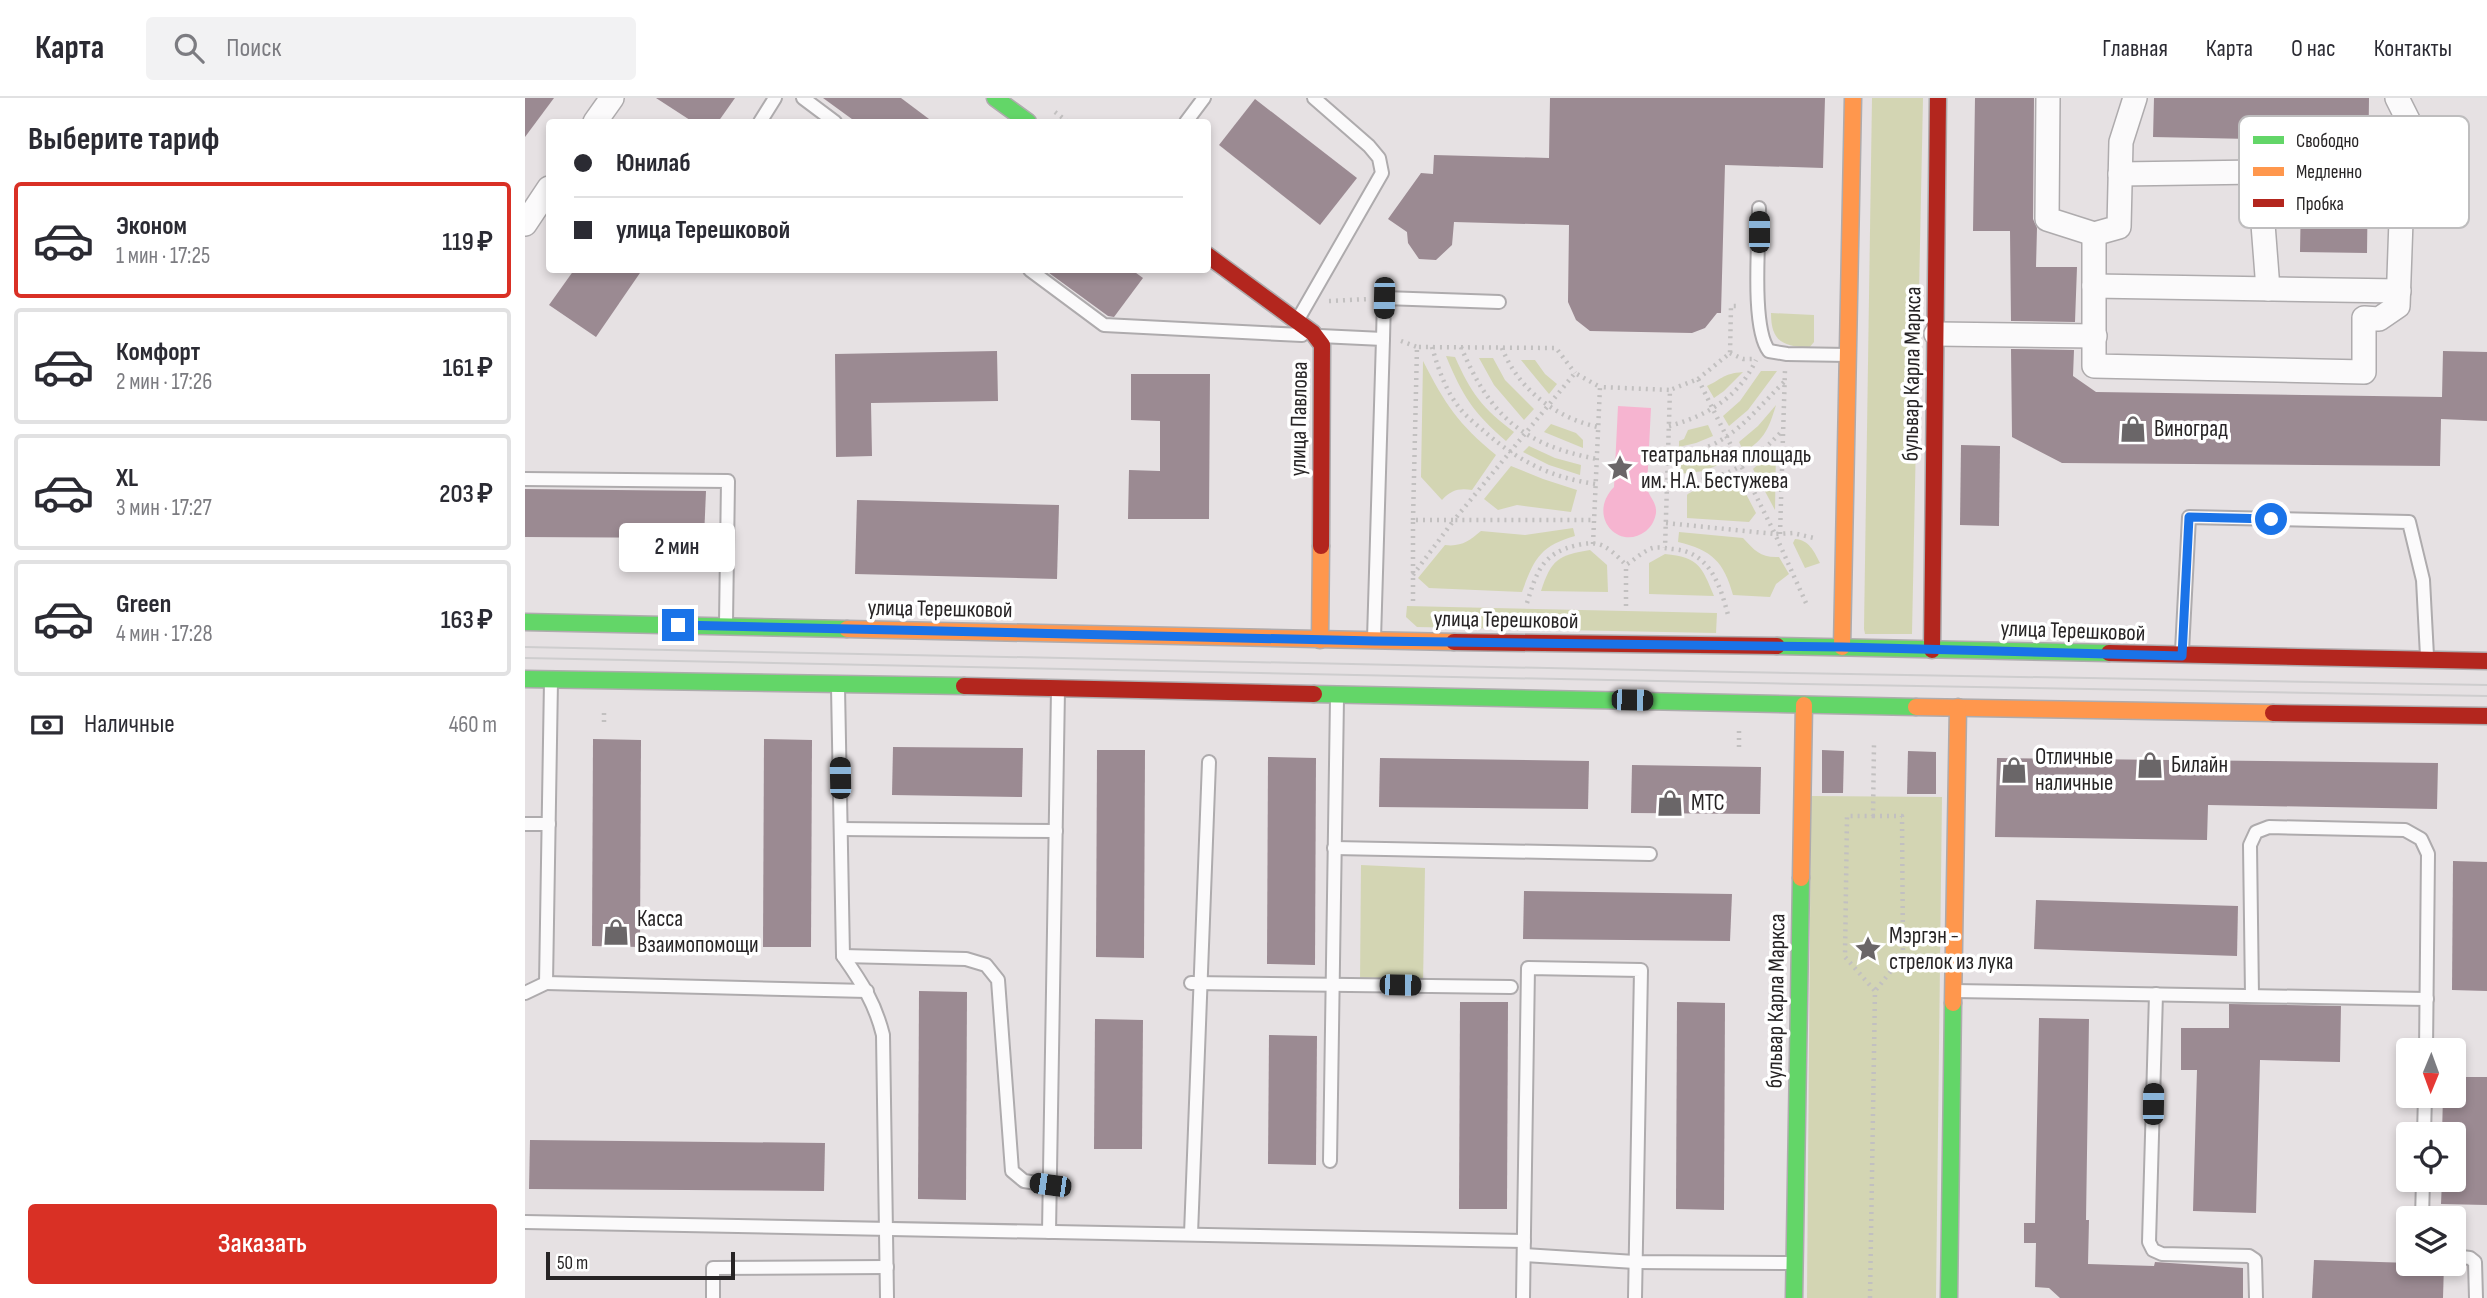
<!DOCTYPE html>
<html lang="ru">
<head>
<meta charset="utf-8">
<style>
  :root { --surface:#fff; --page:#f2f2f3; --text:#2b2b33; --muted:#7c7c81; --line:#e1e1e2; --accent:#d93025 }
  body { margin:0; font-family:"Sofia Sans Condensed",sans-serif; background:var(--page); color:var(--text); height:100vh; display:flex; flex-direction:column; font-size:26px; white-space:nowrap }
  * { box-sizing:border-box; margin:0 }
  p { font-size:23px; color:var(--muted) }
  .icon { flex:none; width:38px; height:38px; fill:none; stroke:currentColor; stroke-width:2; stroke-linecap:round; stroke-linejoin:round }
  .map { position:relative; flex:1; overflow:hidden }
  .details { display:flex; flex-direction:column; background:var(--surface); width:525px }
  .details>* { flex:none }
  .guide { position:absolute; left:21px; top:21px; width:665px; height:154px; border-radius:7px; box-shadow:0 4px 10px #0003; display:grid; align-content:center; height:154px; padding:0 28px; background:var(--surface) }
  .needle { width:46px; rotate:181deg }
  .fabs { position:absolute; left:1871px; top:940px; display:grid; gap:14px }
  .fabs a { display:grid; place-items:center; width:70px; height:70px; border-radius:7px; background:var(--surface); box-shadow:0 4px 10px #0003; font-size:35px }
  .scale { position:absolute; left:21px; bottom:18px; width:189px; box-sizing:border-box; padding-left:7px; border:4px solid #272425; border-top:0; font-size:19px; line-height:24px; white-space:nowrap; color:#272425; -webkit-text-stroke:5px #fff; paint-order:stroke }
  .end { position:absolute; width:32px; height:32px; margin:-16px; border:9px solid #1a73e8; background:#fff; box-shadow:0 0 0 4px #fff }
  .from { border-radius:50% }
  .bubble { position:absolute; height:49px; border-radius:7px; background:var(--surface); box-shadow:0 4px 10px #0003; font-size:23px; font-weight:600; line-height:49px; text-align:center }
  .car { position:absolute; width:21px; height:42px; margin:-21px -10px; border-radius:9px; box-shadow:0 0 5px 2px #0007; background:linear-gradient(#222 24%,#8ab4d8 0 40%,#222 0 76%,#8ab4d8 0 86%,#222 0) }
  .guide b { display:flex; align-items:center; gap:24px; height:66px; font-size:26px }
  .guide b+b { border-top:2px solid var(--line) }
  .guide i { width:18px; height:18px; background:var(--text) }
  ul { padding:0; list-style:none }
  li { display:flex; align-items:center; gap:21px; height:116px; margin:0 14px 10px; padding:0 14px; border:4px solid var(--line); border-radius:7px }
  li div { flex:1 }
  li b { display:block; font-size:26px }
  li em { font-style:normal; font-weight:600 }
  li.selected { border-color:var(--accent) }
  li>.icon { width:63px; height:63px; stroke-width:1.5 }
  h2 { padding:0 28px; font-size:32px; line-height:84px }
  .pay { display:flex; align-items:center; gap:18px; height:77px; padding:0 28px; font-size:26px }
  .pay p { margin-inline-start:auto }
  .cta { display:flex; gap:14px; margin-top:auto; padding:14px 28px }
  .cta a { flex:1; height:80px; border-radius:7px; background:var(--accent); color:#fff; font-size:28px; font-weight:600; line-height:80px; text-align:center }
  header { display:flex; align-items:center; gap:42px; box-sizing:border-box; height:98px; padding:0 35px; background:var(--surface); border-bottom:2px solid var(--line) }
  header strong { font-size:33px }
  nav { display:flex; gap:38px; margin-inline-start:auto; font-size:24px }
  .search { width:490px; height:63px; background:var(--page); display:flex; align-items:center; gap:18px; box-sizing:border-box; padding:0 24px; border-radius:7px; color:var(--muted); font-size:26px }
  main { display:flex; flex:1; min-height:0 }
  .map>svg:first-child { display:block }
</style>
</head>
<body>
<header>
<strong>Карта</strong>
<div class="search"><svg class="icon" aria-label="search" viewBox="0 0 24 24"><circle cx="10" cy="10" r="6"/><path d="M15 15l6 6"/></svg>Поиск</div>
<nav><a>Главная</a><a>Карта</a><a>О нас</a><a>Контакты</a></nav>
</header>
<main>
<section class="details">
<h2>Выберите тариф</h2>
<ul>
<li class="selected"><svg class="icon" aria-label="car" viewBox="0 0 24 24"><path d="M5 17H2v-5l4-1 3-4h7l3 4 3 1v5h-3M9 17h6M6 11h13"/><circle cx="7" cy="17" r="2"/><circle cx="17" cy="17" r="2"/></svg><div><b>Эконом</b><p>1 мин · 17:25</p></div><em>119 ₽</em></li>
<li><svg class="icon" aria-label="car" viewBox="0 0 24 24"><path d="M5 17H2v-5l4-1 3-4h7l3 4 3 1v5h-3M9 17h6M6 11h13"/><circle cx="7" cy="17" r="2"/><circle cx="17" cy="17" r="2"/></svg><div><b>Комфорт</b><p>2 мин · 17:26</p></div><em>161 ₽</em></li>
<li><svg class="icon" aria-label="car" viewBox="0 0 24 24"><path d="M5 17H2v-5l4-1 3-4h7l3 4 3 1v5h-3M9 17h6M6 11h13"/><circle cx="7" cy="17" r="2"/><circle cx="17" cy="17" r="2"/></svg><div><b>XL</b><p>3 мин · 17:27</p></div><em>203 ₽</em></li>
<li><svg class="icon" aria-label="car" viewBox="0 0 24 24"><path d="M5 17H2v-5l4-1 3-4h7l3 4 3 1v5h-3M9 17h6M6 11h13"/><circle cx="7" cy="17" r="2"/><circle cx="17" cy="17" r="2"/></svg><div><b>Green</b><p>4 мин · 17:28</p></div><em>163 ₽</em></li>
</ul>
<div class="pay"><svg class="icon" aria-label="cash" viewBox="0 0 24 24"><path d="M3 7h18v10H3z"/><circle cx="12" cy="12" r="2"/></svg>Наличные<p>460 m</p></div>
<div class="cta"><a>Заказать</a></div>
</section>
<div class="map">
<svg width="1962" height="1200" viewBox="0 0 1962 1200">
  <rect width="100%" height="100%" fill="#e6e1e3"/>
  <g fill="#d3d5b3">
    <path d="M1347,0H1398L1387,536H1340L1339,531Z"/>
    <path d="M1246,215L1289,217V244L1284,250C1258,248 1246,244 1246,215Z"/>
    <path d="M921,258L930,259C946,295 957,310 989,334L981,343C948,314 938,299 921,258Z"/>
    <path d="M954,260H968L980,282L1009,311L999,322L969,287Z"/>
    <path d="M996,262H1010L1020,276L1032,286L1024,296Z"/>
    <path d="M898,263C920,306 933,326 971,357L947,392C934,390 926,392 917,402L896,379Z"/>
    <path d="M1236,273H1252L1223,312L1204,328L1198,318L1215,303Z"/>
    <path d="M1218,274L1199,293L1189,300L1182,288C1199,280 1197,276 1218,274Z"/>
    <path d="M1251,307C1244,330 1240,341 1219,354L1214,344L1233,328Z"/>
    <path d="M1026,326L1051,335L1058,342V350L1019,334Z"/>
    <path d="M1183,327L1188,338L1171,345L1154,349V343L1159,341L1163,332Z"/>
    <path d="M1004,348L1030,360L1056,367L1055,377L1024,367L998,354Z"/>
    <path d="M1251,350L1250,412L1228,371Z"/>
    <path d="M1197,355L1202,363L1179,373L1155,376L1154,367Z"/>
    <path d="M986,368L1018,381L1052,392L1046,414L992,407L973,412L959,401Z"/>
    <path d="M1212,379L1231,415L1224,424L1162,420V397C1167,391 1201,383 1212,379Z"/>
    <path d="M1048,430L1050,438C1015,448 1009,461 997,494L904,490L893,480L920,447C936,449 944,443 956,433L1000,437Z"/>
    <path d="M1154,434L1218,440C1230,453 1236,460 1254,459L1264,476L1251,486L1245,499L1208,497C1199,464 1187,452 1153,444Z"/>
    <path d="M1270,441C1284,442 1289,453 1295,465L1280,470L1268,445Z"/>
    <path d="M1065,452L1082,467L1083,494L1016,493C1026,462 1033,457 1065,452Z"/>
    <path d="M1140,456C1174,459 1177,469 1189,498L1124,496V465Z"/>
    <path d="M882,508L1192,515L1191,535L892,529L881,519Z"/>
    <path d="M1286,698L1417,699L1411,1200H1282Z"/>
    <path d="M836,767L900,770L898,887L835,886Z"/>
  </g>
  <path fill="#f6b4d0" d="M1093,308L1126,310C1125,329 1124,349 1123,369C1123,375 1121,384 1122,390C1124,399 1132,404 1131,415C1130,422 1126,429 1121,433C1094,454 1061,418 1089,389Z"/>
  <g fill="#9b8a92">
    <path d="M0,0H29L0,39Z"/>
    <path d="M131,0H210L193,24H168Z"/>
    <path d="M298,0H376L408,24H331Z"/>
    <path d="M1025,0H1300L1298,70L1200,67L1196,215H1192L1180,230L1167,235L1065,233L1051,222L1043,204L1044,127L929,124L927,147L911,162L894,161L883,145L882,134L863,121L896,75L908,76L909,57L1024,60Z"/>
    <path d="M1450,0H1509L1508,121L1512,130L1511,169H1552L1550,224L1486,223L1485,133H1448Z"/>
    <path d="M1629,0H1844L1842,155L1775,154L1777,42L1628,39Z"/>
    <path d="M730,1L832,80L795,127L694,47Z"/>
    <path d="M49,172H117L71,239L24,207Z"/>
    <path d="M520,172H607L618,180L589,219L583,218Z"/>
    <path d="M1486,251L1549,252L1548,278L1571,294L1917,299L1918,253L1962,254V323L1916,321L1915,368L1537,365L1487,339Z"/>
    <path d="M472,253L473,303L346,305L347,358L311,359L310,256Z"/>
    <path d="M606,276H685L684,421H603L604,372L635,373V323L606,322Z"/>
    <path d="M1436,347L1475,348L1474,428L1435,427Z"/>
    <path d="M0,391L181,393L179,440L0,439Z"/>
    <path d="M332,402L534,407L532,481L330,476Z"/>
    <path d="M68,641L116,642L115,849L67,848Z"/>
    <path d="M239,641L287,642L286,849H238Z"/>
    <path d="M368,649L498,650L497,699L367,697Z"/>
    <path d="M572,652H620L619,860L571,859Z"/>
    <path d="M1297,652L1319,653L1318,695H1297Z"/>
    <path d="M1383,653L1411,654V696H1382Z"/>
    <path d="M743,659L791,660L790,867L742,866Z"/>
    <path d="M855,660L1064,663L1063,711L854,709Z"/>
    <path d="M1472,660L1913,665L1912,711L1683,707L1682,742L1470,739Z"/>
    <path d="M1107,667L1236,669L1235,716L1106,715Z"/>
    <path d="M1928,763L1962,764V893L1927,892Z"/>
    <path d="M999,793L1207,796L1205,843L998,841Z"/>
    <path d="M1511,802L1713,808L1712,858L1509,851Z"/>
    <path d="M394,893L442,894L441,1102L393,1101Z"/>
    <path d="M935,904H983L982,1111H934Z"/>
    <path d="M1152,904L1200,905L1199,1112L1151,1111Z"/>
    <path d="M1704,906L1816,908L1815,964L1735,962L1731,1115L1668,1113L1672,972H1656V930H1704Z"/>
    <path d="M1514,920L1564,921L1561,1122H1564L1563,1166L1629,1168L1630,1164L1718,1170V1200H1535L1524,1190L1510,1189L1511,1145H1499V1125H1510Z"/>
    <path d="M570,921L618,922L617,1051H569Z"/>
    <path d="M744,937L792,938L791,1067L743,1066Z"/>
    <path d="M1928,979H1962V1107L1916,1106L1917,1082H1928V1036H1917L1918,998H1928Z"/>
    <path d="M5,1042L300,1045L299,1093L4,1091Z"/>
    <path d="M1789,1162L1919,1166L1918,1200H1787Z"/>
  </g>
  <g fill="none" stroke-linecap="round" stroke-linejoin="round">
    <defs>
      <g id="lane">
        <path d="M278,0L310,24"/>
        <path d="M235,24L250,0"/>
        <path d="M661,24L679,0"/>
        <path d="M1234,110C1234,142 1226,230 1244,253L1262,256L1323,257"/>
        <path d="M505,172L579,227L777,237"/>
        <path d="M772,223L857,75L854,60L844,48L789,0"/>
        <path d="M795,238L858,241L849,541"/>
        <path d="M858,241L859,200L974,204"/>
        <path d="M0,381L203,383L201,525"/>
        <path d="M1657,553L1664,419L1884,424L1898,482L1902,558"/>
        <path d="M313,589L318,858C337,885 350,905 358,937L362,1200"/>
        <path d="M0,726H24"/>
        <path d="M316,731L531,733"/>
        <path d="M809,750L1125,756"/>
        <path d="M318,858L441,861L461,867L473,882L487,1073L499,1083L525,1087"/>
        <path d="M21,885L342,893"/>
        <path d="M666,885L986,889"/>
        <path d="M1429,893L1902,901"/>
        <path d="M0,895L21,885L26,583"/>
        <path d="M1631,896L1624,1144L1628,1152L1637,1156L1724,1158L1730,1162L1731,1200"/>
        <path d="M1727,898L1725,747L1731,734L1744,729L1880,732L1896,741L1903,756L1901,952"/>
        <path d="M1899,1036L1900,998"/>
        <path d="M805,1063L812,600"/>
        <path d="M1897,1120L1898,1082"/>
        <path d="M0,1124L999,1143"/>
        <path d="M524,1134L533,592"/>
        <path d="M666,1136L684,664"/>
        <path d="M999,1157L1110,1164L1269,1165"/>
        <path d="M1928,1158L1945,1160L1950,1164L1951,1200"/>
        <path d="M188,1200V1170L362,1169"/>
        <path d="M998,1200L1003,870L1116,872L1110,1200"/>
      </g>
      <g id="street">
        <path d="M1523,0L1522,121L1569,136L1594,129L1596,44L1610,0"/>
        <path d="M70,24L87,0"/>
        <path d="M1595,76L1734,74L1743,191"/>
        <path d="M0,126L24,90"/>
        <path d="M1569,136V268L1839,274V220L1854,221L1873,208L1877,94L1892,40L1872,0"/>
        <path d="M1569,188L1874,193"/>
        <path d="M1411,236L1570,238"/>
      </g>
      <g id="fast">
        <path d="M470,0L503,24"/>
        <path d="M0,524L322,531"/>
        <path d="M1252,548L1584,555"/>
        <path d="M0,581L439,588"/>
        <path d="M789,596L1391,609"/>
        <path d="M1269,1200L1276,780"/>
        <path d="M1424,1200L1428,905"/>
      </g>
      <g id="slow">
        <path d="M322,531L929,544"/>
        <path d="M795,542L796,448"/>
        <path d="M1317,549L1328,0"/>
        <path d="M1391,609L1748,615"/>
        <path d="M1276,780L1279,607"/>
        <path d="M1428,905L1433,609"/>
      </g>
      <g id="jam">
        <path d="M682,157L788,235L797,247L796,448"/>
        <path d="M929,544L1252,548"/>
        <path d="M1407,552L1413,0"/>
        <path d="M1584,555L1962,563"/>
        <path d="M439,588L789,596"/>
        <path d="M1748,615L1962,618"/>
      </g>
    </defs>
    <use href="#lane" stroke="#aeabad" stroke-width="16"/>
    <use href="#street" stroke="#aeabad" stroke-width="26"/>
    <use href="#fast" stroke="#aeabad" stroke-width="19"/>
    <use href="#slow" stroke="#aeabad" stroke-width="19"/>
    <use href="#jam" stroke="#aeabad" stroke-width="19"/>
    <g stroke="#c2c0c0" stroke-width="4.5" stroke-dasharray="2 5" stroke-linecap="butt">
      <path d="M530,14L543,24"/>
      <path d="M804,203L844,201"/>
      <path d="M876,243L892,249"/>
      <path d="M907,249C913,270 920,291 933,308C940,318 951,326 960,334C993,363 1027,380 1071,386"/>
      <path d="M936,249C965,318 998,347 1072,361"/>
      <path d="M977,250C993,291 1031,320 1073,329"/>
      <path d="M1205,255L1218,261H1230"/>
      <path d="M1173,281L1205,255L1206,208H1215"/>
      <path d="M1144,328C1182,318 1214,299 1231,262"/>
      <path d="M1143,360C1204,350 1219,324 1259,284"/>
      <path d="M1142,386C1196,382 1220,373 1257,333"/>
      <path d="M888,422L892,249L1031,250L1050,275"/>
      <path d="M1141,425L1250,436L1173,281L1145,292"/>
      <path d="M1255,436L1260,272"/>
      <path d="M1068,446L1075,289L1145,292L1140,450"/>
      <path d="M888,477L929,422H1069"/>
      <path d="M888,503V422H929L1050,275L1075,289"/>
      <path d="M1002,505C1012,473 1017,455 1053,447C1061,445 1073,444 1080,449C1088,453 1095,461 1101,467C1109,462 1116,455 1125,451C1131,448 1140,450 1147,451C1184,453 1195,486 1203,517"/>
      <path d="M1281,505L1250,436L1268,435L1289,440L1291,442"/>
      <path d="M1101,508V467"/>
      <path d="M79,624V612"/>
      <path d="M1214,649V633"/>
      <path d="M1348,718H1377L1378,858L1350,893"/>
      <path d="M1345,1200L1350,893L1320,859L1322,718H1348L1349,646"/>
    </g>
    <use href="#lane" stroke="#fbfafb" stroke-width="12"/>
    <use href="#street" stroke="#fbfafb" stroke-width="23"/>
    <use href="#fast" stroke="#63d668" stroke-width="16"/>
    <use href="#slow" stroke="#ff974d" stroke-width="16"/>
    <use href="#jam" stroke="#b3261e" stroke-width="16"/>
    <g stroke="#cecdce" stroke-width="2">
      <path d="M0,549L1213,574L1962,587"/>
      <path d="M0,560L1277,586L1962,598"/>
    </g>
  </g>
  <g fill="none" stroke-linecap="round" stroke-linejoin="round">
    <path stroke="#1a73e8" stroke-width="9" d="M153,527L849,543L1317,549L1657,558L1664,419L1746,421"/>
  </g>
  <defs>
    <symbol id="shop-bare" viewBox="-9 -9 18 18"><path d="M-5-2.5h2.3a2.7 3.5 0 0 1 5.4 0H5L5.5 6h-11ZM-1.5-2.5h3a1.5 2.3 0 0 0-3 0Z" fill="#6a6668" stroke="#fff" stroke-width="2.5" paint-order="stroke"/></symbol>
    <symbol id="sight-bare" viewBox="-9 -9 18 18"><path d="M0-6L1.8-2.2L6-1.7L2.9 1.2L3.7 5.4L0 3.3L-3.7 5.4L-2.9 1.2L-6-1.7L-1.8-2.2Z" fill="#6a6668" stroke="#fff" stroke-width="2.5" paint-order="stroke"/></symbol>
  </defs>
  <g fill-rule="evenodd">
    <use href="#shop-bare" x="1589" y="312" width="38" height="38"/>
    <use href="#sight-bare" x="1076" y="351" width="38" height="38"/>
    <use href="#shop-bare" x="1606" y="648" width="38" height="38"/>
    <use href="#shop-bare" x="1470" y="653" width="38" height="38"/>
    <use href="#shop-bare" x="1126" y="686" width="38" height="38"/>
    <use href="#shop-bare" x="72" y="815" width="38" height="38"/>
    <use href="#sight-bare" x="1324" y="832" width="38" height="38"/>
  </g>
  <g text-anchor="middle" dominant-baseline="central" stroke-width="7" stroke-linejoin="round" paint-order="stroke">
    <g font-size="23" fill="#272425" stroke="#fff">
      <text transform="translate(1387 276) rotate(-89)">бульвар Карла Маркса</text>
      <text transform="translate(774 321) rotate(-89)">улица Павлова</text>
      <text transform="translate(415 511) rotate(1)">улица Терешковой</text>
      <text transform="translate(981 522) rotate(1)">улица Терешковой</text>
      <text transform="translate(1548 533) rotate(2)">улица Терешковой</text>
      <text transform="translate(1251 903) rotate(-89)">бульвар Карла Маркса</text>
    </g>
    <g font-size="23" fill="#272425" stroke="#fff" text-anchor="start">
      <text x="1629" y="331">Виноград</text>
      <text x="1116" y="357">театральная площадь<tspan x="1116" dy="26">им. Н.А. Бестужева</tspan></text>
      <text x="1510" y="659">Отличные<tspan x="1510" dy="26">наличные</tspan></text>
      <text x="1646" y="667">Билайн</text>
      <text x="1166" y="705">МТС</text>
      <text x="112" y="821">Касса<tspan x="112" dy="26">Взаимопомощи</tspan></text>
      <text x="1364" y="838">Мэргэн -<tspan x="1364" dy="26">стрелок из лука</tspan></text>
    </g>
  </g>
  <rect x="1714" y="18" width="230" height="112" rx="10" fill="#fff" stroke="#bebdbe" stroke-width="2"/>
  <rect x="1728" y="38" width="31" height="8" fill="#63d668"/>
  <rect x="1728" y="69" width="31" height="9" fill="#ff974d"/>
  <rect x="1728" y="101" width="31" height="8" fill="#b3261e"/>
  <g font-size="19" fill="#272425">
    <text x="1771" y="49">Свободно</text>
    <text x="1771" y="80">Медленно</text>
    <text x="1771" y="112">Пробка</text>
  </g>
</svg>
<div class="fabs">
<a><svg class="needle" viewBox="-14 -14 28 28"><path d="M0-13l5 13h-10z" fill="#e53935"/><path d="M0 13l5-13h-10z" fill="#7c7c81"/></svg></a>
<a><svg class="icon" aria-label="locate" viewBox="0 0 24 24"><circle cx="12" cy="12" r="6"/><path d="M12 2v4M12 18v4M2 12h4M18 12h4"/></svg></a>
<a><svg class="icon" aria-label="layers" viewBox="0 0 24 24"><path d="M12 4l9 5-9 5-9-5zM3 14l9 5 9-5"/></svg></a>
</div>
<div class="scale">50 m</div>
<i class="end from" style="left:1746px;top:421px"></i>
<i class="end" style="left:153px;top:527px"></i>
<div class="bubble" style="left:94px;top:425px;width:116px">2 мин</div>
<i class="car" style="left:1234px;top:134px;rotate:0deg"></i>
<i class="car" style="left:859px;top:200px;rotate:181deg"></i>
<i class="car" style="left:1107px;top:602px;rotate:91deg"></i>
<i class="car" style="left:315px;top:680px;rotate:359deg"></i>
<i class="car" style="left:875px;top:887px;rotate:91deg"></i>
<i class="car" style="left:1628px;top:1006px;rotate:1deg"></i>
<i class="car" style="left:525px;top:1087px;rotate:278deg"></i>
<div class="guide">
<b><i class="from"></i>Юнилаб</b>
<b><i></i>улица Терешковой</b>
</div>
</div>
</main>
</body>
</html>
